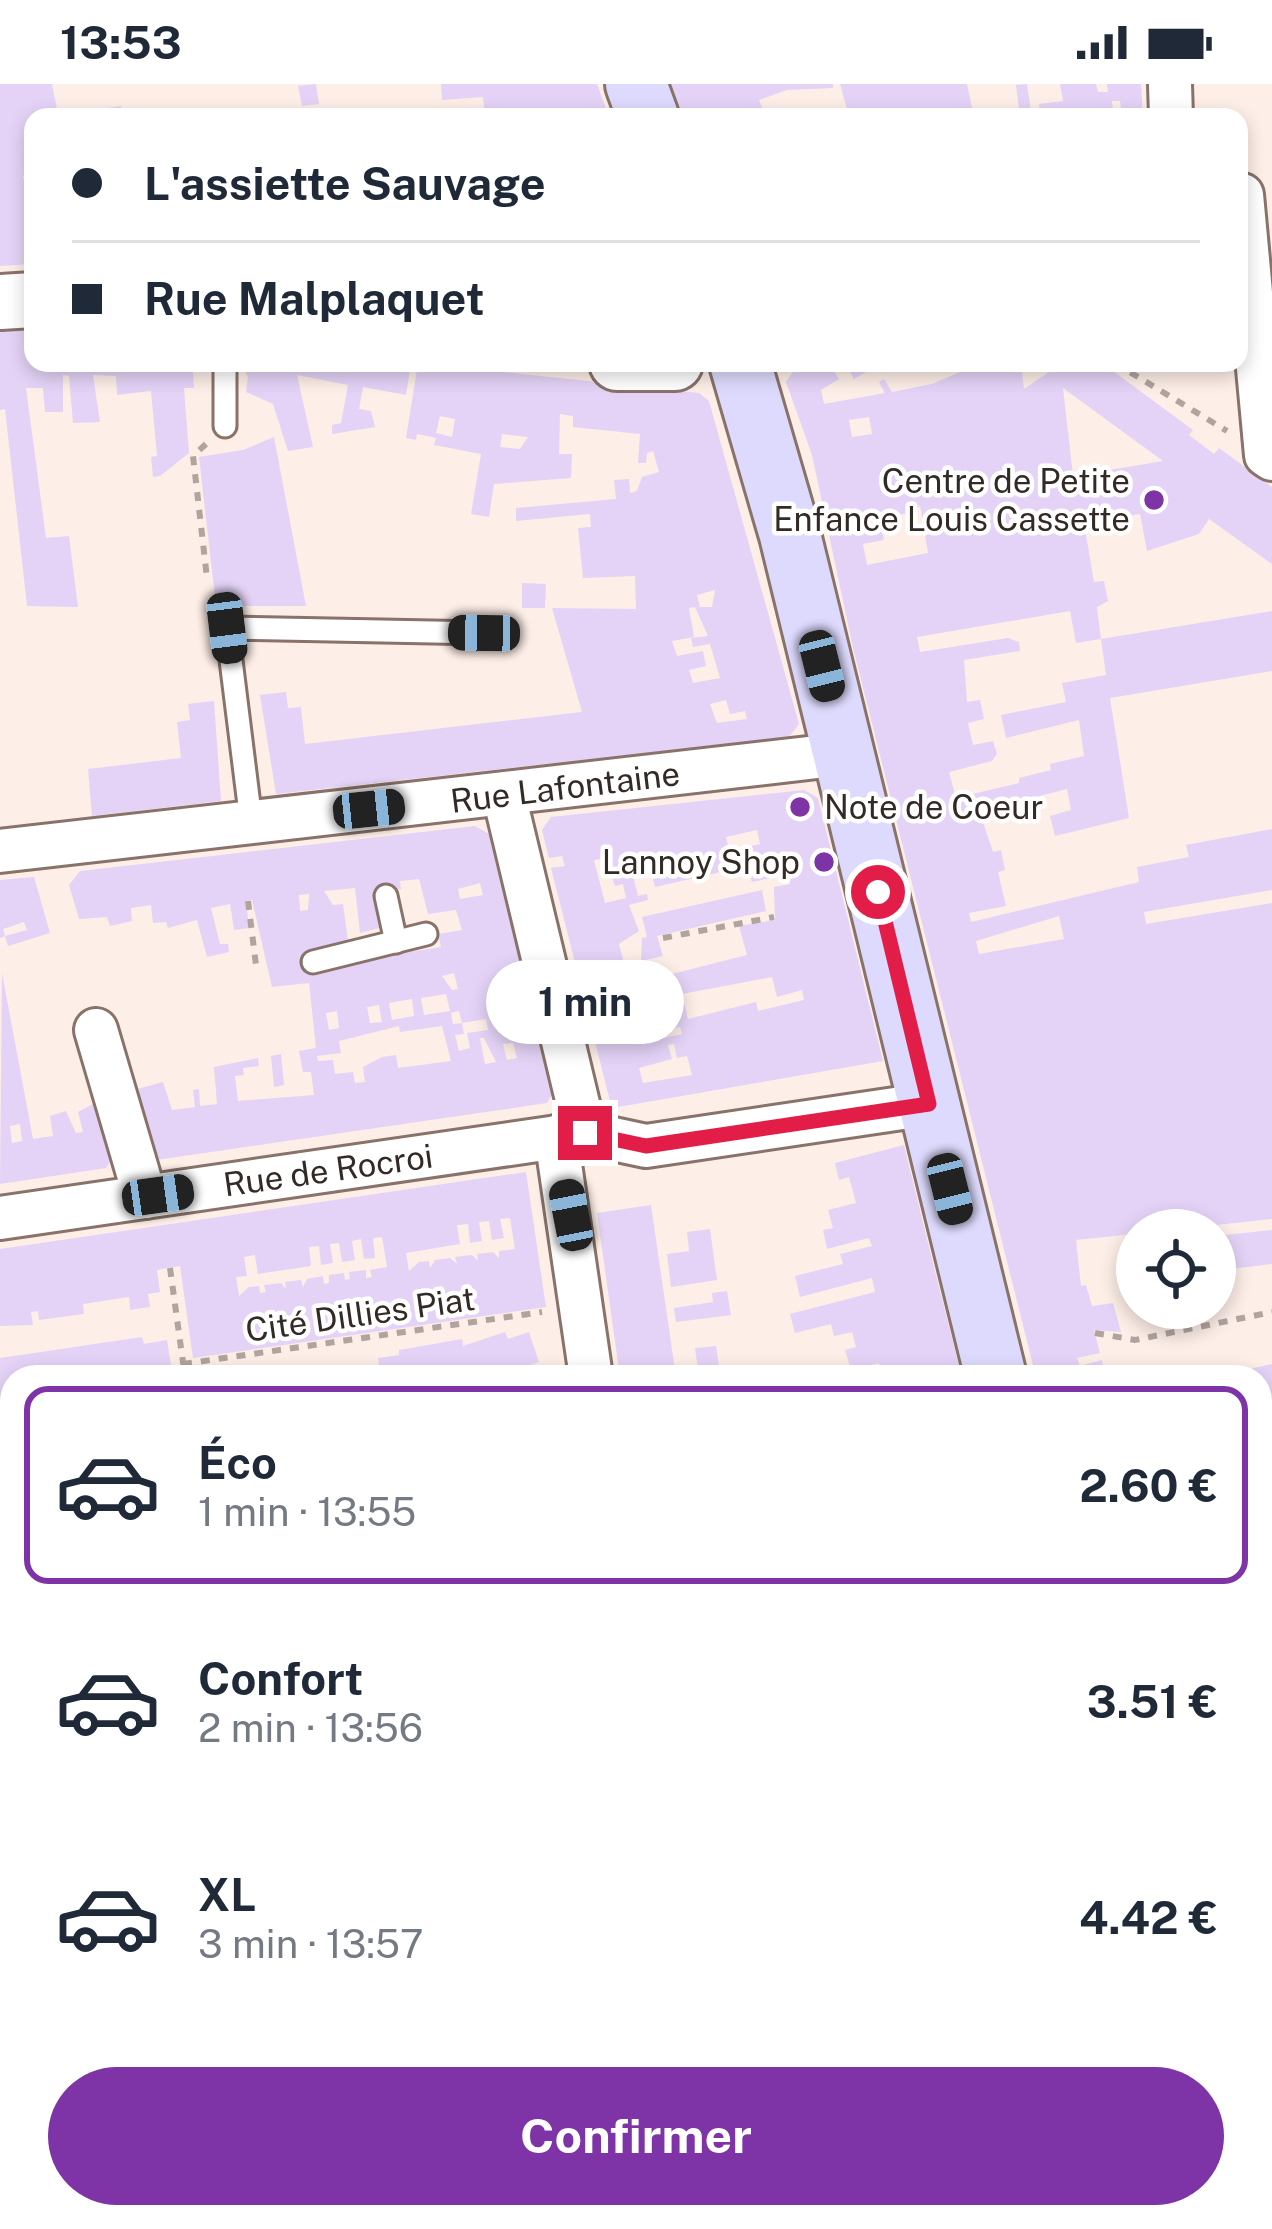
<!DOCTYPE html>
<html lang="fr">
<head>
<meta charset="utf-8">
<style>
  :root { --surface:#fff; --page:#f2f2f3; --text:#1f2937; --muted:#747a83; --line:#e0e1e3; --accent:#7e34a6 }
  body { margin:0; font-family:"Public Sans",sans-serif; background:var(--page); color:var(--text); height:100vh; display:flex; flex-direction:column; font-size:45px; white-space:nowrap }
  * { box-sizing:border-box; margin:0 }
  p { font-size:39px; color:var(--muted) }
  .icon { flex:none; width:66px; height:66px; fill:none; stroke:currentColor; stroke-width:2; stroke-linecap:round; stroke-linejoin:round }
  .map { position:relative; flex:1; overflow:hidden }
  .panel { position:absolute; left:0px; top:1281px; width:1272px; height:864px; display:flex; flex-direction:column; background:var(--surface); border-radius:36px 36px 0 0; box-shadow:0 6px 18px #0003 }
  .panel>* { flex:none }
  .top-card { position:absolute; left:24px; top:24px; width:1224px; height:264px; border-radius:24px; box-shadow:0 6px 18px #0003; display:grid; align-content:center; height:264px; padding:0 48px; background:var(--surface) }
  .tools { position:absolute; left:1116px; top:1125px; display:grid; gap:24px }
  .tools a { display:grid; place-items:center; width:120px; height:120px; border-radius:50%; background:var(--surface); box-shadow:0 6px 18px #0003; font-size:60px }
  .end { position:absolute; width:54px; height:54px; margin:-27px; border:15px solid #e11d48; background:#fff; box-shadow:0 0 0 6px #fff }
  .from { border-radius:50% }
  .bubble { position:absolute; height:84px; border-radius:42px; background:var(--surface); box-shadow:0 6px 18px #0003; font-size:39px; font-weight:700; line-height:84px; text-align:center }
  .car { position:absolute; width:36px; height:72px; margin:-36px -18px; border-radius:15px; box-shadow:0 0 9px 3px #0007; background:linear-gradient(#222 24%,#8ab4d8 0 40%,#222 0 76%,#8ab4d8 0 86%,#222 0) }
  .top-card b { display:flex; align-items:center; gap:42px; height:114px; font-size:45px }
  .top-card b+b { border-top:3px solid var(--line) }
  .top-card i { width:30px; height:30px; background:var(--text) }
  ul { padding:21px 0 0; list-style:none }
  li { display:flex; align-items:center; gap:36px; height:198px; margin:0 24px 18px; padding:0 24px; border:6px solid transparent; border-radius:24px }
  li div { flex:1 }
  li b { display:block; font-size:45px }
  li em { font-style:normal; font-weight:700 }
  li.current { border-color:var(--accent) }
  li>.icon { width:108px; height:108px; stroke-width:1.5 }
  .primary-button { display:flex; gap:24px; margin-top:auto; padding:24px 48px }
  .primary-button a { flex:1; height:138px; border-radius:72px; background:var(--accent); color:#fff; font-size:48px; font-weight:700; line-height:138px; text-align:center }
  .status { display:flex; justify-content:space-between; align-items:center; height:84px; padding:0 60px; background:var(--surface); direction:ltr }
  .status svg { height:33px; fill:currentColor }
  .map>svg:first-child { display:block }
</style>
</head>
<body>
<div class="status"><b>13:53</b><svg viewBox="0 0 49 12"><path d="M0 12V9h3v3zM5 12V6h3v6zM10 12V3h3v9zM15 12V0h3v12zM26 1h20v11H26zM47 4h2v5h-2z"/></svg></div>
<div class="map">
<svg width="1272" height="2145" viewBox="0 0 1272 2145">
  <rect width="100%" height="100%" fill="#fdeee7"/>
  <g fill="#e4d3f7" fill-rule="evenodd">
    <path d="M0,0H52L57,25L33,33V89L23,92L33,138V180L0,182Z"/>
    <path d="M316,0L319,20L302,22L298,2Z"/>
    <path d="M441,0H597L609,33H485L483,13L442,16Z"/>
    <path d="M670,0H833V4L787,6L759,16L766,33H681Z"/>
    <path d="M840,0H967L974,33H849Z"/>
    <path d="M1027,0L1032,33H1020L1016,1Z"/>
    <path d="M1060,0H1096L1098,8H1108L1107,0H1141L1143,33H1122L1120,17H1112L1114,33H1041L1039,20L1063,17Z"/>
    <path d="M121,22L123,33H97L96,26Z"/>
    <path d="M33,245V279H216L210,288L193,287L194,304H184L189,369L160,392L153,393L151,373L157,372L151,307L117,311L116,292L93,291L100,338L73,339L69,292L63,291V328H45L43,304H26L46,454L69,452L78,523L27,522L5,325L0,326V247Z"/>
    <path d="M241,279H411L406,311L363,303L359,325L371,327L375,343L332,350V341L341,339L348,301L297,291L313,363L288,367L273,320L246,308L248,293Z"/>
    <path d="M418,279L699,309L709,317L799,640L789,653L276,710L260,611L286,608L288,624L301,623L305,660L582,628L552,524L636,525L635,492L583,494L578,444L591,443L590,430L516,437V424L616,415L614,396L629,395L630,409L637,407L642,393L659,388L653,367L647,369L646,379H638L640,350L573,343V332L560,330L559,370H572L571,394L494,400L489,433L471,430L481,370L434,361L436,354L417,350L416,356L406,354ZM440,332L455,335L452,353L436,349ZM502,350L528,353L520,365L500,363ZM715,506L712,523H700L697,511ZM695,523L708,552L691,554L693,563L710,560L720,594L693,599L689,586L706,582L703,567L677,572L672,557L694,553L689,524ZM726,616L730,630L745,627L747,635L717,639L710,620Z"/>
    <path d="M799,279H881L854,295L846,280L834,287L839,295L821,306L824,320L885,309L879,298L884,295L892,308L932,300L981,279H1021L1024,305L1062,279H1102L1193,346L1189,351L1214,370L1219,364L1272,403V480L1209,435L1199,450L1147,467L1140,430L1084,439L1094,498L1104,497L1108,517L1097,523L1101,555L1076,559L1070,527L917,553L920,568L1008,554L1019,558L1020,567L964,576L967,618L980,616L984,635L968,639L973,661L993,657L997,670L992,677L949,688L956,714L1019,699V694L1051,686L1050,680L1084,672L1079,636L1006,654L1001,631L1066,618L1062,599L1106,591L1101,555L1272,527V587L1110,614L1129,734L1055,752L1050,732L1071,726L1067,705L1020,717L1021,723L1004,727L1005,732L983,738L993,768L1001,766L1005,786L998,788L1006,822L969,829L971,838L1139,798L1137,783L1189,773L1186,761L1272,745V806L1144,828L1146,840L1272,819V1135L1076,1156L1081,1202L1086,1201L1092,1222L1113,1219L1121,1248L1094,1246L1100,1269L1077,1274L1080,1282L1102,1276L1105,1293H1036L853,564L812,371L786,298ZM1063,304L1163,377L1073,392ZM869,333L872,350L852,353L849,336ZM920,421L928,469L867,481L863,460L884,456L879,434L916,428ZM1059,832L1064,855L979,870L976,857Z"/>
    <path d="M274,353L306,522H216L199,373L243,366Z"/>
    <path d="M522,499L546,500L545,524H522Z"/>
    <path d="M214,617L221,717L92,732L88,685L181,674L177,638L190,636L188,620Z"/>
    <path d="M804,706L818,714L883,977L618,1023L610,1017L551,784L565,782L562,772L549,774L542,746L551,733ZM757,746L760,760L729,767L726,753ZM647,768L655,803L699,793L695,776H705L708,791L747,782L752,798L789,790L790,800L774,803L775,836L739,842L747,871L660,893L671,905L650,910L652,918L663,915L672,944L680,943L682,950L659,955L652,918L635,922L619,860L639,847L629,821L648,816L647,810L638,812L628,771ZM605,774L615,802L623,800L626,814L605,819L594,776ZM772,893L777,913L802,906L804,916L758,927L756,918L688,935L682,910ZM674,960L677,974L687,972L692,991L643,999L639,984L672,975L668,961Z"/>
    <path d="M475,742L489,750L553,1009L547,1019L156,1076L147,1070L130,1007L163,998L172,1026L195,1023L193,1006L199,1005L200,1022L217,1020L214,983L258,974L259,982L243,984L244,991L235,992L238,1017L314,1011L311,988H303L299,967L316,964L309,899L272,903L252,816L246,817L249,844L234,846L230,820L211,824L220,860H228L229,868L207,873L197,836L168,844L166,838L153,839L151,821L131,824L132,837L110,842L107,833L79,835L69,801L80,787ZM419,795L428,830L456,826L462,846L438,850L441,863L307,884L349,864L343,820L333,821L324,807L355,804L360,849L387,842L389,808L401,805L400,797ZM480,799L483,811L460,815L458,805ZM309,810L308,826L300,827L299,811ZM454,889L458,905L452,906L442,892ZM446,910L450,927L424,931L421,914ZM412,915L414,932L392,936L389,919ZM379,921L382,938L370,939L367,923ZM337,927L339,944L329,946L326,929ZM459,927L462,939L486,935L488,946L467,949L470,964L459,967L455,951L464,950L462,939L453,940L451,929ZM399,942L400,948L442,942L451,977L398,984L396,971L382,973L363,983L365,998L355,999L353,988L335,990L333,976L318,977L317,972L341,969L339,957ZM480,954H484L496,978L485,980ZM513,959L517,974L507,976L503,960Z"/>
    <path d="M34,793L50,849L8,862L5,852L27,846L24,838L3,845L5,852L0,854V796Z"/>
    <path d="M762,806L766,827L657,852L663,872L641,877L642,854L647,853L642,833Z"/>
    <path d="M2,889L33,1055L53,1052L50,1032L66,1027L76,1049L83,1048L78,1028L99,1017L115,1070L106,1084L0,1100ZM20,1040L22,1057L12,1059L10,1042Z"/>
    <path d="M281,970L284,1001L274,1003L271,972Z"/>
    <path d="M904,1061L933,1179L962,1293H883L879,1279L851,1286L845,1266L856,1263L852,1248L834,1252L831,1240L795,1249L790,1230L875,1208L872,1194L800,1213L795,1192L843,1180L840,1170L872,1162L869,1154L827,1165L823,1146L833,1144L828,1126L856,1119L849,1093L839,1096L835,1079Z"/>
    <path d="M526,1088L546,1223L193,1274L180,1182L157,1186L160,1208L148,1210L150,1223L130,1226L129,1213L83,1220L84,1230L39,1236L38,1227L31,1228L33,1241L0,1242V1165ZM510,1134L515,1165L499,1167V1174L493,1168L477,1170L478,1177L472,1171L455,1173L457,1180L450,1174L435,1176L430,1184L429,1177L419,1178L409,1187L406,1169L460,1160L457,1141L468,1140L470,1159L482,1157L479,1138L489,1137L492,1156L504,1154L500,1135ZM382,1153L387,1183L370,1186L372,1193L366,1194V1186L349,1188L350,1195L345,1196L344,1189L329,1191V1199L324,1200L323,1192L307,1195L303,1203L301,1196L285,1198L286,1205L281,1199L264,1201L266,1208L260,1209L259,1202L249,1203L239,1212L236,1193L247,1192L244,1173L255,1171L258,1190L311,1182L309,1163L319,1162L321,1181L333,1179L330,1160L339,1159L342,1178L355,1176L352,1157L361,1155L364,1175L375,1174L373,1154Z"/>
    <path d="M651,1121L676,1293H620L597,1129Z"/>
    <path d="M710,1145L717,1196L671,1203L667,1170L689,1167L687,1148Z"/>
    <path d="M1272,1146V1180L1215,1187V1152Z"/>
    <path d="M727,1207L731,1231L676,1238L674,1224L713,1218L712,1209Z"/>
    <path d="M505,1248L508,1255L529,1248L539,1278L518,1285L520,1293H367L380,1288L378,1274L399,1271V1266L462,1255L463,1262Z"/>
    <path d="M142,1253L144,1260L167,1256L173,1293H12V1333L0,1335V1274Z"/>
    <path d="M716,1262L719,1282L698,1285L695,1264Z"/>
    <path d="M1272,1280V1315L1265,1317L1272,1356L1260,1358V1293L1224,1291Z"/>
    <path d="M358,1282L359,1293H338L337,1286Z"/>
    <path d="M1272,1421V1513L1261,1514L1260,1422Z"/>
    <path d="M12,1464V1554L0,1559V1469Z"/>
    <path d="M1272,1558V1604L1260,1605V1559Z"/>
    <path d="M0,1561L4,1571L12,1568V1750L0,1722Z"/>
    <path d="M1272,1799V1845L1261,1846L1260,1801Z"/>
    <path d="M0,1891L12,1920V2031L0,2034V2001L7,1999L1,1980L10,1978L4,1959L0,1961Z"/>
    <path d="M1272,1896V1966L1260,1937V1901Z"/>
    <path d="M12,2097V2133H45L37,2137L40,2145H27L23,2135L0,2141V2100Z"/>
    <path d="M49,2133H105L109,2145H53Z"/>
    <path d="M172,2133H248L252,2145H177Z"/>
    <path d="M363,2133H587L592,2145H367Z"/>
    <path d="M629,2133H663L667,2145H634Z"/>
    <path d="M776,2133H806L809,2145H779Z"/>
    <path d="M907,2133H1260L1265,2145H910Z"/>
  </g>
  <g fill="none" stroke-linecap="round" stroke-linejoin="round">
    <defs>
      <g id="service">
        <path d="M225,279V342"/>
        <path d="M251,737L227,544L484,549"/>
        <path d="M386,812L396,858"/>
        <path d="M313,878L426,850"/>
      </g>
      <g id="minor">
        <path d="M1170,0L1171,33"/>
        <path d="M1242,111L1266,371L1272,375"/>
        <path d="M504,711L585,1049"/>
        <path d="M0,767L843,670"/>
        <path d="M96,946L145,1113"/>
        <path d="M556,1053L591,1293"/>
        <path d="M0,1134L585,1049L646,1062L929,1020"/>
        <path d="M1260,1388L1272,1387"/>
        <path d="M0,1804L12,1833"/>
        <path d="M0,2067L12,2063"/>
        <path d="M130,2133L135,2145"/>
        <path d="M677,2136L690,2133"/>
      </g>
      <g id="tertiary">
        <path d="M0,218L33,216"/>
        <path d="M617,279H675"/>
      </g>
      <g id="secondary">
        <path d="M636,0L648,33"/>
        <path d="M740,279L790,451L996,1293"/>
        <path d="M1260,2044L1272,2074"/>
      </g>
    </defs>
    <use href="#service" stroke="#887269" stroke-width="27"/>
    <use href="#minor" stroke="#887269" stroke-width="48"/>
    <use href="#tertiary" stroke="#887269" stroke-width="60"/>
    <use href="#secondary" stroke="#887269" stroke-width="66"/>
    <g stroke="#b1a49f" stroke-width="6" stroke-dasharray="9 9" stroke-linecap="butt">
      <path d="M1115,279L1227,347"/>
      <path d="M206,360L193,372L207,494"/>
      <path d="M248,817L256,881"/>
      <path d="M663,854L774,833"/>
      <path d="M170,1184L185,1293"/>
      <path d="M1095,1249L1135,1256L1272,1228"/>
      <path d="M183,1280L542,1228"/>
      <path d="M0,1406L12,1402"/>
    </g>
    <use href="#service" stroke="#fff" stroke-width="21"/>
    <use href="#minor" stroke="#fff" stroke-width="42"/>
    <use href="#tertiary" stroke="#fff" stroke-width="54"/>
    <use href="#secondary" stroke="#dddafd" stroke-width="60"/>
  </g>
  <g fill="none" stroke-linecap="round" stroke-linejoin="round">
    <path stroke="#e11d48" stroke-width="15" d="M585,1049L646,1062L929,1020L878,808"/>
  </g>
  <g fill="#7e34a6" stroke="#fff" stroke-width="4.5">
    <circle cx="1154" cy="416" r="12"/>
    <circle cx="800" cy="723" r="12"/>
    <circle cx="824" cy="778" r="12"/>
  </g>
  <g text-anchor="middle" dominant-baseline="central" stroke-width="9" stroke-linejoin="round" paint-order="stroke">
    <g font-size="33" fill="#332a26" stroke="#fff" text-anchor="end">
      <text x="1130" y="397">Centre de Petite<tspan x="1130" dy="38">Enfance Louis Cassette</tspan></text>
      <text x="824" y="723" text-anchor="start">Note de Coeur</text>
      <text x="800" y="778">Lannoy Shop</text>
    </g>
    <g font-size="33" fill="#332a26" stroke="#fff">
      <text transform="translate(565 703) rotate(-7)">Rue Lafontaine</text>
      <text transform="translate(328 1086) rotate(-8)">Rue de Rocroi</text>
      <text transform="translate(360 1230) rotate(-8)">Cité Dillies Piat</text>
    </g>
  </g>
</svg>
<div class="tools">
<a><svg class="icon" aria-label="locate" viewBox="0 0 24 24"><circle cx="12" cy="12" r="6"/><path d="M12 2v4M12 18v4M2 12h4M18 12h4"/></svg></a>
</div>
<i class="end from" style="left:878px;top:808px"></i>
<i class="end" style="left:585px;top:1049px"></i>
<div class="bubble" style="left:486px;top:876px;width:198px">1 min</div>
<i class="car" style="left:227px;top:544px;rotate:173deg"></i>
<i class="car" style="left:484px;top:549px;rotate:271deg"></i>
<i class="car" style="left:822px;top:582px;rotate:166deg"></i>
<i class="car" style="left:369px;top:725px;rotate:84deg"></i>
<i class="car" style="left:950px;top:1105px;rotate:166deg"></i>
<i class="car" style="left:158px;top:1111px;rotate:82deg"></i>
<i class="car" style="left:571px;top:1131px;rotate:349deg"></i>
<div class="top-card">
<b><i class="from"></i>L'assiette Sauvage</b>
<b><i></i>Rue Malplaquet</b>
</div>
<section class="panel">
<ul>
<li class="current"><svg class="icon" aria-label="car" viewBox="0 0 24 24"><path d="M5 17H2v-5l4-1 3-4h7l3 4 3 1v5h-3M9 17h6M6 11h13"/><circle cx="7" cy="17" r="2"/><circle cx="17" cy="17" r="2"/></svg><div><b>Éco</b><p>1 min · 13:55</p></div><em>2.60 €</em></li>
<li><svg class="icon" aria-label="car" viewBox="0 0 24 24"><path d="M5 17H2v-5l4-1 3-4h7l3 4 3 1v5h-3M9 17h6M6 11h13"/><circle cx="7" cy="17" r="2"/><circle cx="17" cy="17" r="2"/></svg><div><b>Confort</b><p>2 min · 13:56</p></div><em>3.51 €</em></li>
<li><svg class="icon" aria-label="car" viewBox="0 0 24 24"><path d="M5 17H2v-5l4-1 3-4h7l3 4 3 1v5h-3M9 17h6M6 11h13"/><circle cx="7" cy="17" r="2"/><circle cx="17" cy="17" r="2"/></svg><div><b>XL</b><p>3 min · 13:57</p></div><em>4.42 €</em></li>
</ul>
<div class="primary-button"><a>Confirmer</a></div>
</section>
</div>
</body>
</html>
